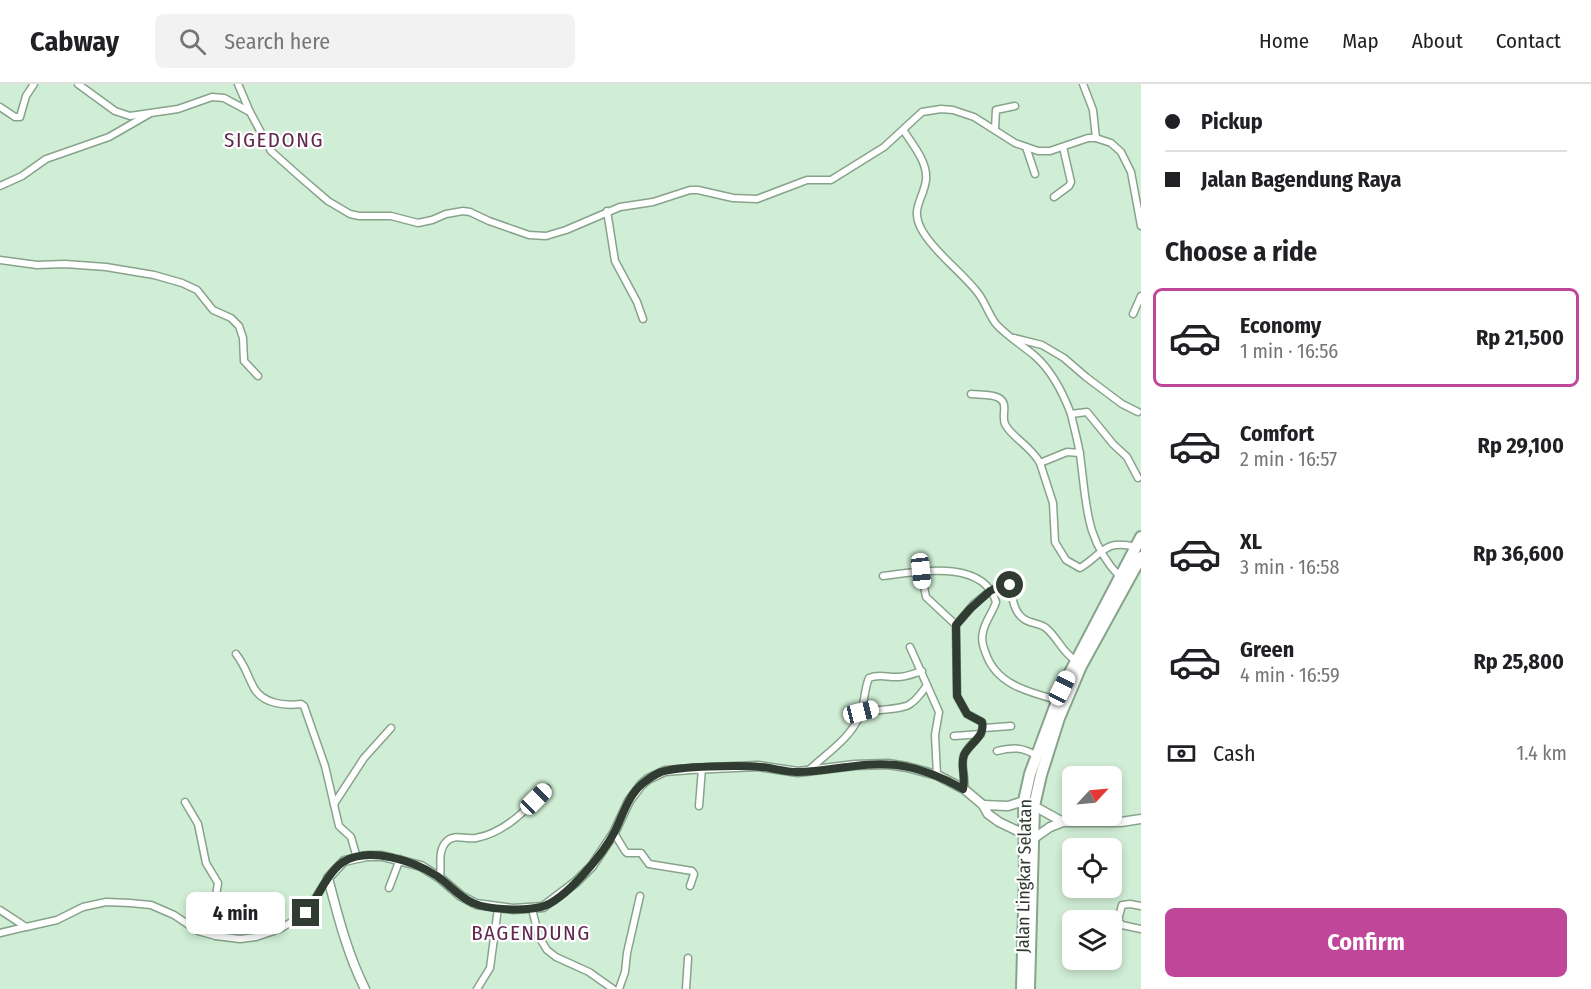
<!DOCTYPE html>
<html lang="en">
<head>
<meta charset="utf-8">
<style>
  :root { --surface:#fff; --page:#f2f2f2; --text:#202124; --muted:#757577; --line:#e0e0e0; --accent:#bf4699 }
  body { margin:0; font-family:"Fira Sans Condensed",sans-serif; background:var(--page); color:var(--text); height:100vh; display:flex; flex-direction:column; font-size:22px; white-space:nowrap }
  * { box-sizing:border-box; margin:0 }
  p { font-size:20px; color:var(--muted) }
  .icon { flex:none; width:33px; height:33px; fill:none; stroke:currentColor; stroke-width:2; stroke-linecap:round; stroke-linejoin:round }
  .map { position:relative; flex:1; overflow:hidden }
  .sheet { display:flex; flex-direction:column; background:var(--surface); width:450px }
  .sheet>* { flex:none }
  .banner { display:grid; align-content:center; height:132px; padding:0 24px; background:var(--surface) }
  .needle { width:39px; rotate:64deg }
  .tools { position:absolute; left:1062px; top:682px; display:grid; gap:12px }
  .tools a { display:grid; place-items:center; width:60px; height:60px; border-radius:9px; background:var(--surface); box-shadow:0 3px 9px #0003; font-size:30px }
  .end { position:absolute; width:27px; height:27px; margin:-14px; border:8px solid #303c32; background:#fff; box-shadow:0 0 0 3px #fff }
  .from { border-radius:50% }
  .bubble { position:absolute; height:42px; border-radius:9px; background:var(--surface); box-shadow:0 3px 9px #0003; font-size:20px; font-weight:700; line-height:42px; text-align:center }
  .car { position:absolute; width:18px; height:36px; margin:-18px -9px; border-radius:8px; box-shadow:0 0 4px 2px #0007; background:linear-gradient(#fff 24%,#345 0 40%,#fff 0 76%,#345 0 86%,#fff 0) }
  .banner b { display:flex; align-items:center; gap:21px; height:57px; font-size:22px }
  .banner b+b { border-top:2px solid var(--line) }
  .banner i { width:15px; height:15px; background:var(--text) }
  ul { padding:0; list-style:none }
  li { display:flex; align-items:center; gap:18px; height:99px; margin:0 12px 9px; padding:0 12px; border:3px solid transparent; border-radius:9px }
  li div { flex:1 }
  li b { display:block; font-size:22px }
  li em { font-style:normal; font-weight:700 }
  li.active { border-color:var(--accent) }
  li>.icon { width:54px; height:54px; stroke-width:1.5 }
  h2 { padding:0 24px; font-size:27px; line-height:72px }
  .pay { display:flex; align-items:center; gap:15px; height:66px; padding:0 24px; font-size:22px }
  .pay p { margin-inline-start:auto }
  .primary-button { display:flex; gap:12px; margin-top:auto; padding:12px 24px }
  .primary-button a { flex:1; height:69px; border-radius:9px; background:var(--accent); color:#fff; font-size:24px; font-weight:700; line-height:69px; text-align:center }
  header { display:flex; align-items:center; gap:36px; box-sizing:border-box; height:84px; padding:0 30px; background:var(--surface); border-bottom:2px solid var(--line) }
  header strong { font-size:28px }
  nav { display:flex; gap:33px; margin-inline-start:auto; font-size:21px }
  .search { width:420px; height:54px; background:var(--page); display:flex; align-items:center; gap:15px; box-sizing:border-box; padding:0 21px; border-radius:9px; color:var(--muted); font-size:22px }
  main { display:flex; flex:1; min-height:0 }
  .map>svg:first-child { display:block }
</style>
</head>
<body>
<header>
<strong>Cabway</strong>
<div class="search"><svg class="icon" aria-label="search" viewBox="0 0 24 24"><circle cx="10" cy="10" r="6"/><path d="M15 15l6 6"/></svg>Search here</div>
<nav><a>Home</a><a>Map</a><a>About</a><a>Contact</a></nav>
</header>
<main>
<div class="map">
<svg width="1141" height="905" viewBox="0 0 1141 905">
  <rect width="100%" height="100%" fill="#d0eed5"/>
  <g fill="none" stroke-linecap="round" stroke-linejoin="round">
    <defs>
      <g id="street">
        <path d="M78,0L115,27L130,32L178,25L212,13L224,14L250,28L271,67L299,92L328,117L350,130L359,132H391L418,139L432,136L446,130L463,127L470,128L489,137L529,151L546,152L566,146L620,123L653,118L690,106H698L733,114L757,115L807,96H831L884,63L922,28L941,25L953,26L974,33L1015,59L1038,67H1050L1088,54H1096L1111,59L1121,68L1131,88L1141,142"/>
        <path d="M238,0L250,28"/>
        <path d="M1083,0L1093,26L1096,54"/>
        <path d="M0,23L15,33H20L26,12L34,0"/>
        <path d="M995,45L996,26L1015,22"/>
        <path d="M904,47C912,60 928,78 926,96C923,117 909,125 923,148C937,171 961,187 978,209C985,218 989,231 996,240C1008,253 1022,261 1035,272C1052,287 1063,309 1071,330L1087,328L1113,360L1127,373L1138,394"/>
        <path d="M1026,63L1035,90"/>
        <path d="M0,102L22,92L46,75L109,53L149,30"/>
        <path d="M1054,113L1069,102L1071,98L1063,63"/>
        <path d="M607,127L615,177L637,218L643,235"/>
        <path d="M0,176L37,181L65,180L106,183L154,191L182,199L197,206L213,226L231,234L239,242L243,254L244,277L258,292"/>
        <path d="M1133,230L1141,212"/>
        <path d="M1014,254L1042,261L1064,274L1086,293L1122,320L1138,328"/>
        <path d="M971,310C979,311 992,310 999,314C1009,320 1001,331 1005,340C1011,353 1031,362 1040,379L1067,368L1080,369"/>
        <path d="M1071,330C1074,344 1078,357 1080,371C1087,420 1084,455 1120,493"/>
        <path d="M1040,379L1053,419L1055,458L1066,476L1080,484C1104,469 1104,455 1136,463"/>
        <path d="M921,487L926,513L956,541"/>
        <path d="M883,492C915,488 983,474 996,518C993,528 985,537 983,548C981,556 983,562 986,570C997,601 1029,608 1057,616"/>
        <path d="M910,563L939,628L935,651L937,691"/>
        <path d="M236,570C246,583 247,591 254,604C263,620 285,622 301,620L304,622L325,682L339,742L351,753L357,774"/>
        <path d="M861,629C874,625 903,626 910,620C917,616 922,608 927,601"/>
        <path d="M984,644L1011,642"/>
        <path d="M954,652L981,650"/>
        <path d="M997,667C1013,663 1023,663 1037,672"/>
        <path d="M809,686C827,669 850,655 860,631C865,619 864,605 869,594C880,589 888,594 898,593C906,593 915,589 922,587"/>
        <path d="M964,705C966,693 960,681 964,671C969,659 986,652 982,638L967,630L957,612L956,541L974,520L990,507L1005,499L1010,500C1012,511 1013,528 1024,535C1031,540 1040,539 1046,544C1058,554 1062,568 1075,576"/>
        <path d="M185,718L198,740L206,779L218,799L215,818L216,852"/>
        <path d="M334,720L364,674L391,644"/>
        <path d="M699,722L702,684"/>
        <path d="M614,749L625,767L627,769H641L649,780L692,787L694,790L690,802"/>
        <path d="M440,794C442,782 437,768 446,758C454,749 465,756 476,754C505,749 528,724 547,704"/>
        <path d="M389,804L400,775"/>
        <path d="M1141,822L1130,820L1122,821L1118,836L1122,841L1141,845"/>
        <path d="M532,825L539,853L547,866L556,873L589,888L613,905"/>
        <path d="M0,826L26,843L57,836L83,823L106,818L130,819L151,821L174,831L198,847L216,852L240,855L256,853L280,845L306,829L328,794"/>
        <path d="M0,849L25,843"/>
        <path d="M477,905L490,884L498,824"/>
        <path d="M619,905L625,888L627,869L640,812"/>
        <path d="M686,905L688,874"/>
      </g>
      <g id="secondary">
        <path d="M983,721L1008,722L1024,717"/>
        <path d="M1034,722L1063,738H1121L1141,735"/>
        <path d="M1033,755L1050,743L1063,738"/>
        <path d="M365,905C347,869 338,832 328,794L344,777L367,772H382L421,782L440,794L461,812L476,820L513,825L543,823L576,798L592,782L614,749L629,717L641,701L648,695L665,687L691,685L758,682L798,688L855,681L888,680L907,683L937,691L964,705L983,721L988,730L999,738L1024,750"/>
      </g>
      <g id="highway">
        <path d="M1022,905L1025,789L1024,717L1030,690L1062,604L1141,453"/>
        <path d="M1029,905L1034,722L1041,691L1059,634L1081,582L1141,473"/>
      </g>
    </defs>
    <use href="#street" stroke="#87a38b" stroke-width="9"/>
    <use href="#secondary" stroke="#87a38b" stroke-width="11"/>
    <use href="#highway" stroke="#87a38b" stroke-width="14"/>
    <use href="#street" stroke="#fff" stroke-width="6"/>
    <use href="#secondary" stroke="#fff" stroke-width="8"/>
    <use href="#highway" stroke="#fff" stroke-width="10"/>
  </g>
  <g fill="none" stroke-linecap="round" stroke-linejoin="round">
    <path stroke="#303c32" stroke-width="8" d="M306,829C318,814 326,790 343,778C369,762 414,777 437,792C450,801 459,813 473,819C488,826 524,827 541,823C565,817 604,769 615,747C623,731 628,712 642,700C648,695 654,691 661,688C680,682 740,681 761,683C773,684 785,688 797,688C830,688 862,677 896,681C921,684 942,693 963,705C966,693 960,681 964,671C970,659 986,652 982,638L967,630L957,612L956,541L970,525L990,507L1004,500L1010,501"/>
  </g>
  <g text-anchor="middle" dominant-baseline="central" stroke-width="4.5" stroke-linejoin="round" paint-order="stroke">
    <g font-size="18" fill="#303c32" stroke="#fff">
      <text transform="translate(1024 792) rotate(-89)">Jalan Lingkar Selatan</text>
    </g>
    <g font-size="21" letter-spacing="1.5" fill="#63284f" stroke="#fff">
      <text x="274" y="56">SIGEDONG</text>
      <text x="531" y="849">BAGENDUNG</text>
    </g>
  </g>
</svg>
<div class="tools">
<a><svg class="needle" viewBox="-14 -14 28 28"><path d="M0-13l5 13h-10z" fill="#e53935"/><path d="M0 13l5-13h-10z" fill="#757577"/></svg></a>
<a><svg class="icon" aria-label="locate" viewBox="0 0 24 24"><circle cx="12" cy="12" r="6"/><path d="M12 2v4M12 18v4M2 12h4M18 12h4"/></svg></a>
<a><svg class="icon" aria-label="layers" viewBox="0 0 24 24"><path d="M12 4l9 5-9 5-9-5zM3 14l9 5 9-5"/></svg></a>
</div>
<i class="end from" style="left:1010px;top:501px"></i>
<i class="end" style="left:306px;top:829px"></i>
<div class="bubble" style="left:186px;top:808px;width:99px">4 min</div>
<i class="car" style="left:921px;top:487px;rotate:174deg"></i>
<i class="car" style="left:1062px;top:604px;rotate:26deg"></i>
<i class="car" style="left:861px;top:628px;rotate:76deg"></i>
<i class="car" style="left:536px;top:715px;rotate:45deg"></i>
</div>
<section class="sheet">
<div class="banner">
<b><i class="from"></i>Pickup</b>
<b><i></i>Jalan Bagendung Raya</b>
</div>
<h2>Choose a ride</h2>
<ul>
<li class="active"><svg class="icon" aria-label="car" viewBox="0 0 24 24"><path d="M5 17H2v-5l4-1 3-4h7l3 4 3 1v5h-3M9 17h6M6 11h13"/><circle cx="7" cy="17" r="2"/><circle cx="17" cy="17" r="2"/></svg><div><b>Economy</b><p>1 min · 16:56</p></div><em>Rp 21,500</em></li>
<li><svg class="icon" aria-label="car" viewBox="0 0 24 24"><path d="M5 17H2v-5l4-1 3-4h7l3 4 3 1v5h-3M9 17h6M6 11h13"/><circle cx="7" cy="17" r="2"/><circle cx="17" cy="17" r="2"/></svg><div><b>Comfort</b><p>2 min · 16:57</p></div><em>Rp 29,100</em></li>
<li><svg class="icon" aria-label="car" viewBox="0 0 24 24"><path d="M5 17H2v-5l4-1 3-4h7l3 4 3 1v5h-3M9 17h6M6 11h13"/><circle cx="7" cy="17" r="2"/><circle cx="17" cy="17" r="2"/></svg><div><b>XL</b><p>3 min · 16:58</p></div><em>Rp 36,600</em></li>
<li><svg class="icon" aria-label="car" viewBox="0 0 24 24"><path d="M5 17H2v-5l4-1 3-4h7l3 4 3 1v5h-3M9 17h6M6 11h13"/><circle cx="7" cy="17" r="2"/><circle cx="17" cy="17" r="2"/></svg><div><b>Green</b><p>4 min · 16:59</p></div><em>Rp 25,800</em></li>
</ul>
<div class="pay"><svg class="icon" aria-label="cash" viewBox="0 0 24 24"><path d="M3 7h18v10H3z"/><circle cx="12" cy="12" r="2"/></svg>Cash<p>1.4 km</p></div>
<div class="primary-button"><a>Confirm</a></div>
</section>
</main>
</body>
</html>
